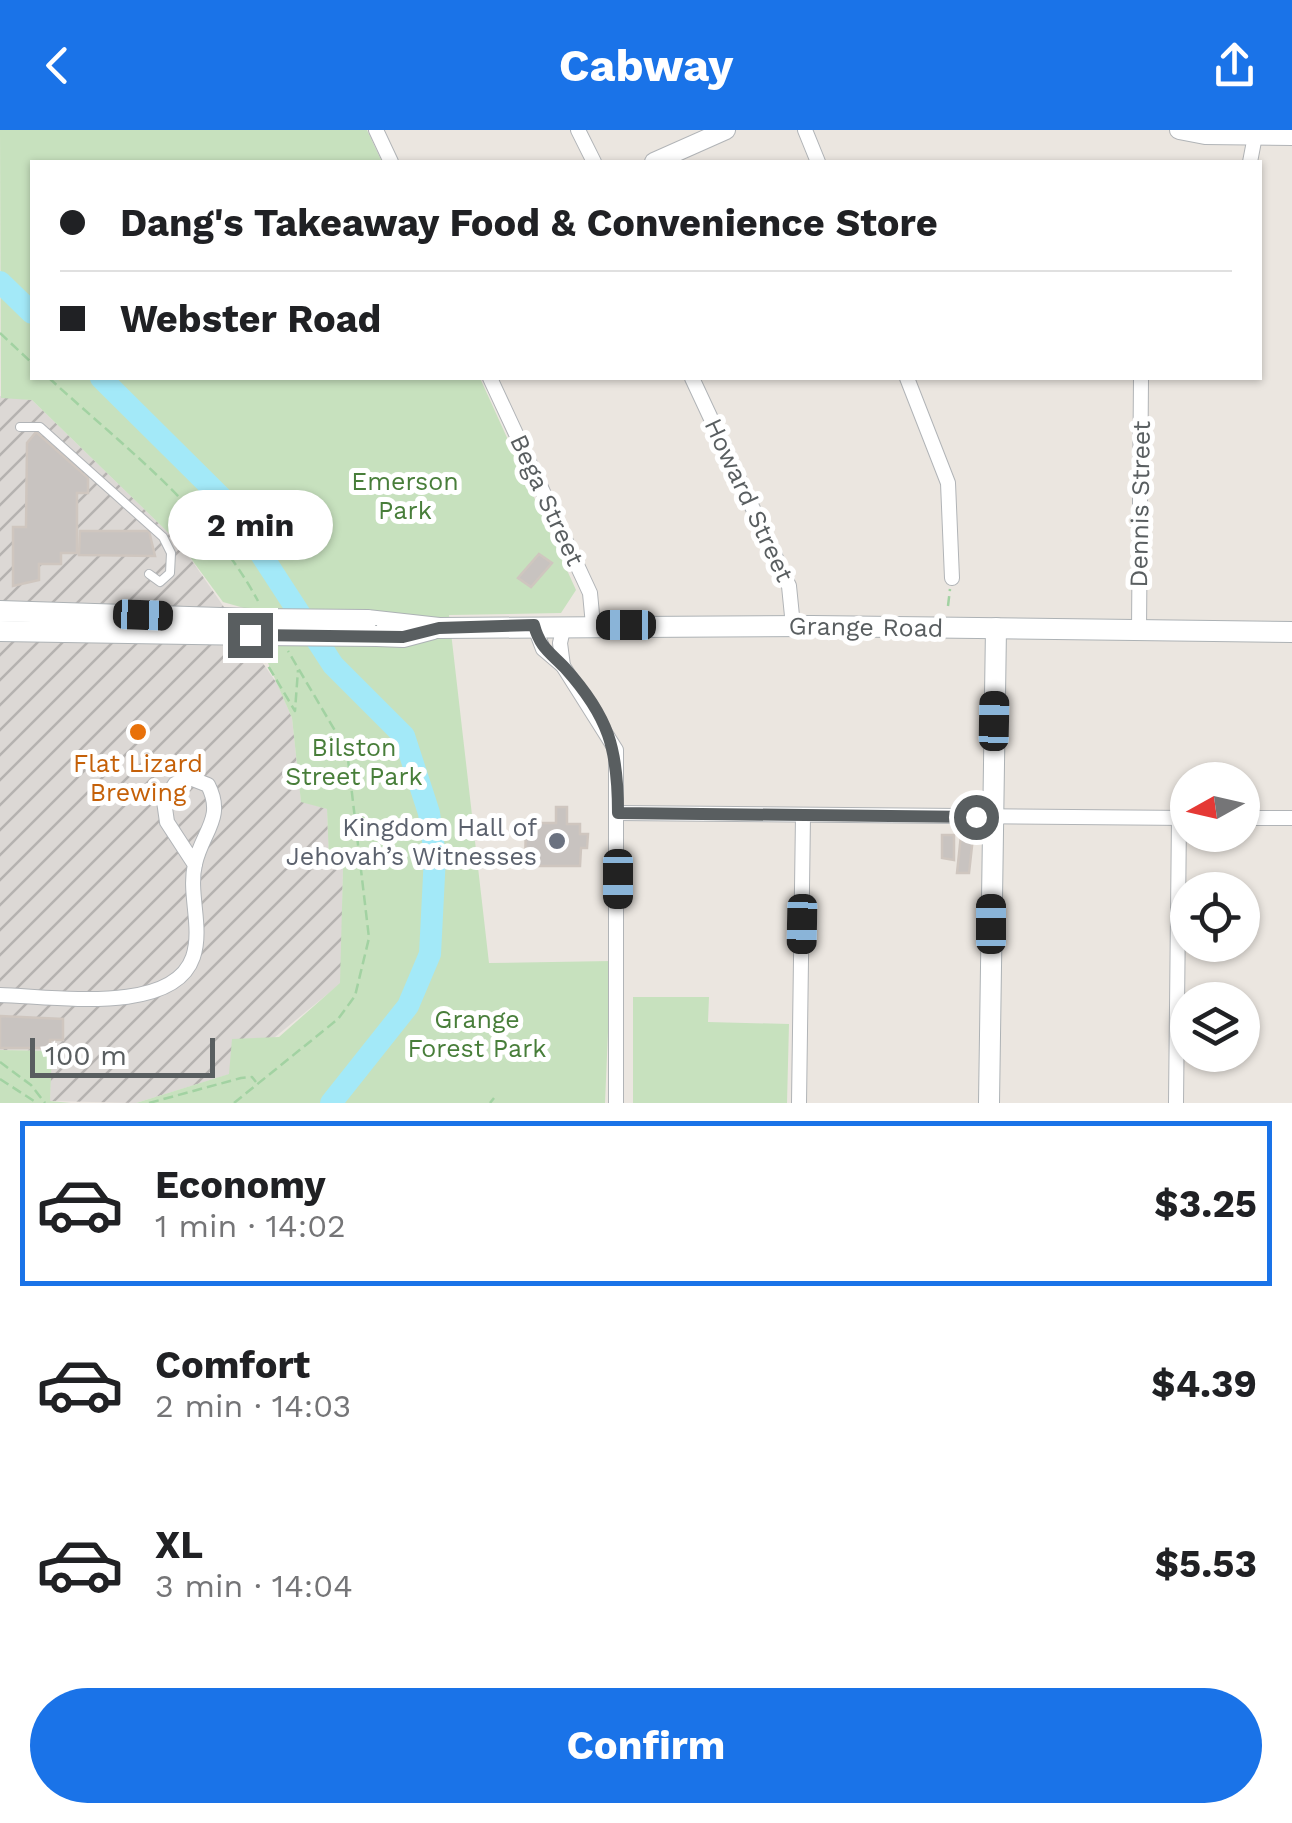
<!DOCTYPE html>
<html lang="en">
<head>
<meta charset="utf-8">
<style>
  :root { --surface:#fff; --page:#f2f2f2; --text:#202124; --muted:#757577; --line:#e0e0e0; --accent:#1a73e8 }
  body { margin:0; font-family:"Work Sans",sans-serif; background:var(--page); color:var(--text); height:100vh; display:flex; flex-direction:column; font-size:38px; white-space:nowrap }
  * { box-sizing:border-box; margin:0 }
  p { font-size:32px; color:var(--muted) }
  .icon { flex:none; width:55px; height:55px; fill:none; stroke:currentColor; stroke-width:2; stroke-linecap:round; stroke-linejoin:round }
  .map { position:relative; height:973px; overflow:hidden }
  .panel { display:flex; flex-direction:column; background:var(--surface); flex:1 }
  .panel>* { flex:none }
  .top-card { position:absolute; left:30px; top:30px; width:1232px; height:220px; border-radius:0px; box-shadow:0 2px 8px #0004; display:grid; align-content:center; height:220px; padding:0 30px; background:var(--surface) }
  .needle { width:65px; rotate:262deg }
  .buttons { position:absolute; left:1170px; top:632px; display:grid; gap:20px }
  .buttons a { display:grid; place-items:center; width:90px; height:90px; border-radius:50%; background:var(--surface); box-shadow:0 2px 8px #0004; font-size:50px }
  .scale { position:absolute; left:30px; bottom:25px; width:185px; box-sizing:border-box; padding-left:10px; border:5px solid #595e60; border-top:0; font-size:28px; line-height:35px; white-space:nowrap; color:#595e60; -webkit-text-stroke:8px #fff; paint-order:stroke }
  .end { position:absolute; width:45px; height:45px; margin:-22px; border:12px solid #595e60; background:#fff; box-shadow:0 0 0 5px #fff }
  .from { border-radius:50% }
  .bubble { position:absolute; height:70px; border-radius:35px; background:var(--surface); box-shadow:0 2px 8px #0004; font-size:32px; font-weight:700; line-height:70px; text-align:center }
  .car { position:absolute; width:30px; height:60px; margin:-30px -15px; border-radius:12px; box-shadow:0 0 8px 2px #0007; background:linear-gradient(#222 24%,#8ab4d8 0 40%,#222 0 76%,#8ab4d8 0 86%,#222 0) }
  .top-card b { display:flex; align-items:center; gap:35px; height:95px; font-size:38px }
  .top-card b+b { border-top:2px solid var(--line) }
  .top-card i { width:25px; height:25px; background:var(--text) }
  ul { padding:18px 0 0; list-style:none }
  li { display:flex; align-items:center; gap:30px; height:165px; margin:0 20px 15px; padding:0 10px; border:5px solid transparent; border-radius:0px }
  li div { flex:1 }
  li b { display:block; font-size:38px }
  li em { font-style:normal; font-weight:700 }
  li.selected { border-color:var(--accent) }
  li>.icon { width:90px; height:90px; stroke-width:1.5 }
  .primary-button { display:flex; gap:20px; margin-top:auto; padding:20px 30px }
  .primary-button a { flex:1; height:115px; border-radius:60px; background:var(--accent); color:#fff; font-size:40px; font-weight:700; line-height:115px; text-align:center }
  header { display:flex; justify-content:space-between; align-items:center; height:130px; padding:0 30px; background:var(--accent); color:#fff; font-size:45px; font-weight:700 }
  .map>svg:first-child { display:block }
</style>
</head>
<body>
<header><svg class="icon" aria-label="back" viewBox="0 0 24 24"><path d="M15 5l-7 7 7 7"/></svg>Cabway<svg class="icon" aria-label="share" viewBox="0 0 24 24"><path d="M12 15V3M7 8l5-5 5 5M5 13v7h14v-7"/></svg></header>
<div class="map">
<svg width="1292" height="973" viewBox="0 0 1292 973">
  <defs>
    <pattern id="industrial-furrows" width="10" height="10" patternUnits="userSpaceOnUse" patternTransform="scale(2.5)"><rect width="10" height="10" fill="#dcd8d5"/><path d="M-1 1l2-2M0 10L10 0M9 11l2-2" fill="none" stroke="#b5b2b0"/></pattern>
  </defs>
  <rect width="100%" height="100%" fill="#ebe6e0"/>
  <path fill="url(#industrial-furrows)" d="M0,266L32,270L181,415L278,555L292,588L301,671L327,679L329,732L343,737L341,853L230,944L136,973L50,971L51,921L0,920Z"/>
  <g fill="#c7e1be">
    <path d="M0,0H367L382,32H32V248H480L576,460L561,483L449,485L489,833L611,831L605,973H136L229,944L232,909L279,907L340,853L343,738L329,732L327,679L301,672L292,588L244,478L223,472L181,415L32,270L1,268Z"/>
    <path d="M633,867H709L708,892L789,894L787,973H633Z"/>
    <path d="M0,920L52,921L50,971L71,973H0Z"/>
  </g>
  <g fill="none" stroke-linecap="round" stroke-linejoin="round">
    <g stroke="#a3e9f8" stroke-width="22">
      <path d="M0,152L32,183"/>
      <path d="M101,248L229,375L333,535L404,606L429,683L435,726L430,824L408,876L331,973"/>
    </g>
  </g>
  <g fill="#c8c3c0" stroke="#cfc6bf" stroke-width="2.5">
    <path d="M36,302L88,348V363H77V423H61V434H39V450L13,456V397H26L27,313Z"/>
    <path d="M80,401H149L155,426L79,425Z"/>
    <path d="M539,424L552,433L531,457L518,448Z"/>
    <path d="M556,677H567V694H580V704H588L587,718H581L580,736H525L526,693H556Z"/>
    <path d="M942,705H954V730L942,728Z"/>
    <path d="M961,705L973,707L969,743H957Z"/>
    <path d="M0,886L63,889V910H50V918H0Z"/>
  </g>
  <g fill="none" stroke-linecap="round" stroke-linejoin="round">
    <defs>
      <path id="service" d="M20,297H40L163,407L171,423L170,443L160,452L149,444"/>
      <g id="minor">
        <path d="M376,0L391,32"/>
        <path d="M578,0L594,32"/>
        <path d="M805,0L818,32"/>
        <path d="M1250,32L1255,6"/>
        <path d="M490,248L590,463L593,495"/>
        <path d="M692,248L789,456L793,496"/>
        <path d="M907,248L948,353L952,448"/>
        <path d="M534,495L543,519L563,536L616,620V973"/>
        <path d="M1139,500L1141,248"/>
        <path d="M563,536L560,513L564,495"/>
        <path d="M618,683L1188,688"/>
        <path d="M1242,688H1292"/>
        <path d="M0,865C51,866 173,886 193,827C203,797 188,764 195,734C202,702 225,688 208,655L190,648L175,654L164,671L167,692L195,735"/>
        <path d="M799,973L803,686"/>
        <path d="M1176,973L1179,688"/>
      </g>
      <g id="tertiary">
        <path d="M1179,0L1205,5L1292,6"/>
        <path d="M654,32L726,0"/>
      </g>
      <g id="secondary">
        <path d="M0,481L252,489"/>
        <path d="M367,490L439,498L812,496L1292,502"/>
        <path d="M0,501L259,505"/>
        <path d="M377,506L403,507L433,499"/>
        <path d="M989,973L996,498"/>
      </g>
    </defs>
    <use href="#service" stroke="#b1b4b7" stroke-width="10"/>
    <use href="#minor" stroke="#b1b4b7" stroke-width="16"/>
    <use href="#tertiary" stroke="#b1b4b7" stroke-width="20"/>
    <use href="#secondary" stroke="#adb2b5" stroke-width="22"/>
    <g stroke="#a2d2a2" stroke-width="2.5" stroke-dasharray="10 5" stroke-linecap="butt">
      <path d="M0,203L32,233"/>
      <path d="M49,248C124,317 209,380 258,471"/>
      <path d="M948,476L950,459"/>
      <path d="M261,524L295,581L298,540"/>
      <path d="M0,932L31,955L45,973"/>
      <path d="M0,949L37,973"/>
      <path d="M149,973L241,948L252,947L256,952"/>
      <path d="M234,973L338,889L355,866L369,808L347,621L288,521"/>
      <path d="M490,973L494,968"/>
    </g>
    <use href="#service" stroke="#fff" stroke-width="8"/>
    <use href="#minor" stroke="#fff" stroke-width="14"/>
    <use href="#tertiary" stroke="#fff" stroke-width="18"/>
    <use href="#secondary" stroke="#fff" stroke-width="20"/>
    <defs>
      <g id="secondary-bridge">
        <path d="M252,489L367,490"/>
        <path d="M259,505L377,506"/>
      </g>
    </defs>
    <use href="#secondary-bridge" stroke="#adb2b5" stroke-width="22" stroke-linecap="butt"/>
    <use href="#secondary-bridge" stroke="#fff" stroke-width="20"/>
  </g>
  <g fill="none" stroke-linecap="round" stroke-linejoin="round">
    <path stroke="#595e60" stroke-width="12" d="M250,505L403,507L439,498L534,495C540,518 551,523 565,538C609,587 618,619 618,683L976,687"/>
  </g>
  <circle fill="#e8710a" stroke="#fff" stroke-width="4" cx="138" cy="602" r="10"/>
  <circle fill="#6b7280" stroke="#fff" stroke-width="4" cx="557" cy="711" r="10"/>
  <g text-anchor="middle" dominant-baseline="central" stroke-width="10" stroke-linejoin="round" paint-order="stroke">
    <g font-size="25" fill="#487e3a" stroke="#fff">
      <text x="405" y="351">Emerson<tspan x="405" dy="29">Park</tspan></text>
      <text x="354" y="617">Bilston<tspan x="354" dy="29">Street Park</tspan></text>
      <text x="477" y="889">Grange<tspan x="477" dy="29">Forest Park</tspan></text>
    </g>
    <g font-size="25" fill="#595e60" stroke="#fff">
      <text transform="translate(547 370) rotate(65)">Bega Street</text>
      <text transform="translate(749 370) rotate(65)">Howard Street</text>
      <text transform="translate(1140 374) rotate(-89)">Dennis Street</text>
      <text transform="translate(866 497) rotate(1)">Grange Road</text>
    </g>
    <g font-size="25" fill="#c56008" stroke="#fff">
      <text x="138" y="633">Flat Lizard<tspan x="138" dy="29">Brewing</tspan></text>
    </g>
    <g font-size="25" fill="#5b616d" stroke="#fff" text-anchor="end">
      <text x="537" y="697">Kingdom Hall of<tspan x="537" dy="29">Jehovah’s Witnesses</tspan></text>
    </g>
  </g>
</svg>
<div class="buttons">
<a><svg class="needle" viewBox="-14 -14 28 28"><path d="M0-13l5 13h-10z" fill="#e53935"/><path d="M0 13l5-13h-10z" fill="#757577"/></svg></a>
<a><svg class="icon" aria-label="locate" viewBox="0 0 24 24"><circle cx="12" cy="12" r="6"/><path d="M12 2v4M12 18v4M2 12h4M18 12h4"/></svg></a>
<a><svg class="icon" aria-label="layers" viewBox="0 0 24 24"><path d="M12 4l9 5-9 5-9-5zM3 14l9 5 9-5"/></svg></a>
</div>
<div class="scale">100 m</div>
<i class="end from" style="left:976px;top:687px"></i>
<i class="end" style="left:250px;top:505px"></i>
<div class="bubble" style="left:168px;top:360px;width:165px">2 min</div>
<i class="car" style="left:143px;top:485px;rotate:92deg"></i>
<i class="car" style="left:626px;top:495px;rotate:270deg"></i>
<i class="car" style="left:994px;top:591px;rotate:1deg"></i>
<i class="car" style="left:618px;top:749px;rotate:180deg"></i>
<i class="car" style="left:802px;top:794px;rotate:181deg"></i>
<i class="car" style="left:991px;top:794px;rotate:0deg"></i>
<div class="top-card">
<b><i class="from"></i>Dang's Takeaway Food &amp; Convenience Store</b>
<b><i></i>Webster Road</b>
</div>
</div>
<section class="panel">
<ul>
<li class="selected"><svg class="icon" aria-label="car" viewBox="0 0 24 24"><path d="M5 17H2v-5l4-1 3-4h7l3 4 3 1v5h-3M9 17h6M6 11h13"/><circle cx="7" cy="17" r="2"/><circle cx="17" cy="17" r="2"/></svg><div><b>Economy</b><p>1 min · 14:02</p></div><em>$3.25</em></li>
<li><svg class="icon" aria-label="car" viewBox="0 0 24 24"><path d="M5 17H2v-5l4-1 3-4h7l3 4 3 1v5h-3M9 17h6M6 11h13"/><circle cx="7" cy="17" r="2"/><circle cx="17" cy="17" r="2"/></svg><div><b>Comfort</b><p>2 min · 14:03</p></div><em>$4.39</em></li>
<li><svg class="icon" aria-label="car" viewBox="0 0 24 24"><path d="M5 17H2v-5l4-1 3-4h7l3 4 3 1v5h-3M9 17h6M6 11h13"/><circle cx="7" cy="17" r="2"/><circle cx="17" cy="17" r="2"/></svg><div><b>XL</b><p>3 min · 14:04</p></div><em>$5.53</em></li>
</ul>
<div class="primary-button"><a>Confirm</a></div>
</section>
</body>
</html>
